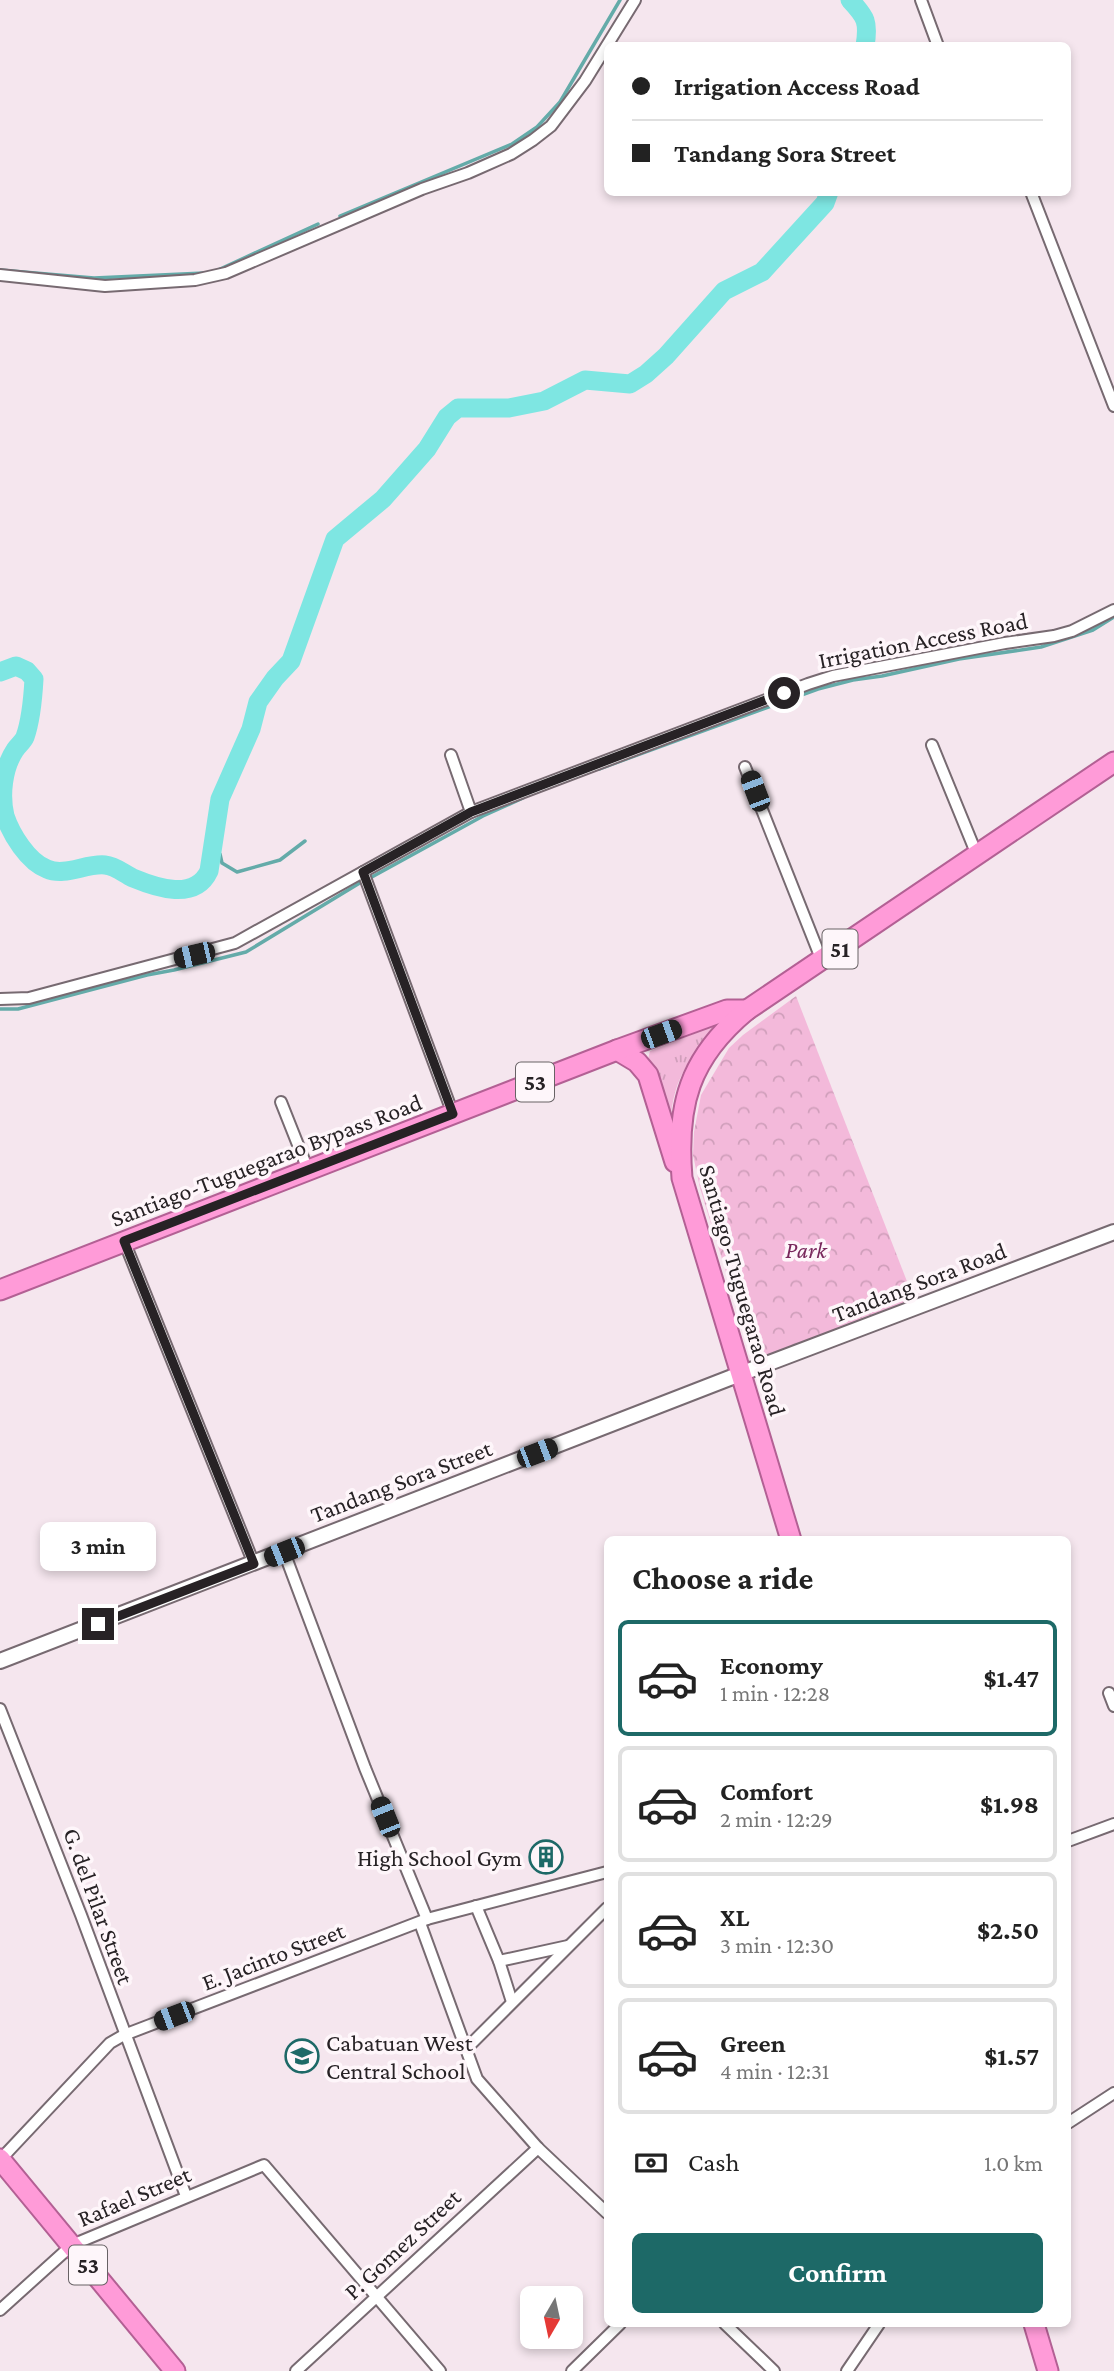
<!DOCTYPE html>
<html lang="en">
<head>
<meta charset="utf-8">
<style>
  :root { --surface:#fff; --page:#f2f2f2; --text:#222; --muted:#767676; --line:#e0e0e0; --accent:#1d6967 }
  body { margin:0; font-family:"Crimson Pro",serif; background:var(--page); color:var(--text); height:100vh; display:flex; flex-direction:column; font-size:26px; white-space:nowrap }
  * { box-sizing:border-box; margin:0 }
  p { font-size:23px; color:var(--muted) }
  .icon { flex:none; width:38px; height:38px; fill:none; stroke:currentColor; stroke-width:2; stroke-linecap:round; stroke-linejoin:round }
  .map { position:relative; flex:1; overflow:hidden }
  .details { position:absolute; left:604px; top:1536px; width:467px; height:791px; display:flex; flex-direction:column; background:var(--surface); border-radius:10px; box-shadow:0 4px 10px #0003 }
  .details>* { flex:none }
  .guide { position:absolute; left:604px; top:42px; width:467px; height:154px; border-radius:10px; box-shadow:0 4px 10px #0003; display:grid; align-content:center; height:154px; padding:0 28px; background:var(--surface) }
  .needle { width:46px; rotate:189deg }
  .buttons { position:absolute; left:520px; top:2286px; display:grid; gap:14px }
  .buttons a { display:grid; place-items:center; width:63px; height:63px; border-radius:10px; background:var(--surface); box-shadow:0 4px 10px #0003; font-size:35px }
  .end { position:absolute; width:32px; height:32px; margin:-16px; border:9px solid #272225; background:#fff; box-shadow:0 0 0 4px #fff }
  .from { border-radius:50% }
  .bubble { position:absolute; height:49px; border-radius:10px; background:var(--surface); box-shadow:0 4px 10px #0003; font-size:23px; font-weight:700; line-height:49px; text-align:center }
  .car { position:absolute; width:21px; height:42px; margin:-21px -10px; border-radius:9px; box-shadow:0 0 5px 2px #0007; background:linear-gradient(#222 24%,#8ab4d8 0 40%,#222 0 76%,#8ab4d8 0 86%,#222 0) }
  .guide b { display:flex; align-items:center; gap:24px; height:66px; font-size:26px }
  .guide b+b { border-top:2px solid var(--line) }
  .guide i { width:18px; height:18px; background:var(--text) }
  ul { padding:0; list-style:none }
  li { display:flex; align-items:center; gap:21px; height:116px; margin:0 14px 10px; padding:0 14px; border:4px solid var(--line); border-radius:10px }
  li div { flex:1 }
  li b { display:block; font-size:26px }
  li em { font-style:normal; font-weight:700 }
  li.active { border-color:var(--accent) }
  li>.icon { width:63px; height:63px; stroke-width:1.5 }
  h2 { padding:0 28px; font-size:32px; line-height:84px }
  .pay { display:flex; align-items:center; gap:18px; height:77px; padding:0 28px; font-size:26px }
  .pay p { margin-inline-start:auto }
  .primary-button { display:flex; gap:14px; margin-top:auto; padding:14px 28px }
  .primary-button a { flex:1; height:80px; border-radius:10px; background:var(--accent); color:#fff; font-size:28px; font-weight:700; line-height:80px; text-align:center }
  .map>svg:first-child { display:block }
</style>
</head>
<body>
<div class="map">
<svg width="1114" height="2371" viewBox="0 0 1114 2371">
  <defs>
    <pattern id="forest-crowns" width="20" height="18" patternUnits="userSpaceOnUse" patternTransform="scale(1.75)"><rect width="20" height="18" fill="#f3b9da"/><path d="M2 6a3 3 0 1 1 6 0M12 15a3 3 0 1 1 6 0" fill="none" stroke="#d09fbb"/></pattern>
    <pattern id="park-tufts" width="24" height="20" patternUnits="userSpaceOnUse" patternTransform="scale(1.75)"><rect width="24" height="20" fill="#f3b9da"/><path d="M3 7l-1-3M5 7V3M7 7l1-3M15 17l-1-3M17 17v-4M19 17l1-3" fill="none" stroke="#d09fbb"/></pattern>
  </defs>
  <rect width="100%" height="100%" fill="#f5e6ee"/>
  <path fill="url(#forest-crowns)" d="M796,996L915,1302L754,1362L700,1188L693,1155L694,1132L701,1095L729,1048L743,1035Z"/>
  <path fill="url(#park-tufts)" d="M729,1020C696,1050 676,1069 671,1115L655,1068L648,1059L650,1051Z"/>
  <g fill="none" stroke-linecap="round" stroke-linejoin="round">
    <g stroke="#64aba9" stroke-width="3.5">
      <path d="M340,216L512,144L537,127L560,102L620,0"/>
      <path d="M0,270L94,278L204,273"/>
      <path d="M218,270L318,224"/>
      <path d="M599,769L818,689L853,680L882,676L959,659L1041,647L1093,630L1114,617"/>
      <path d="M214,846L220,854L222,863L237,872L280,860L305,841"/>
      <path d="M370,878L483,816L523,798"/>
      <path d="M0,1009H18L147,975L174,970L246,952L363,881"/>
    </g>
    <g stroke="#7ee6e2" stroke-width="19">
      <path d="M850,0C866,17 869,22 865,46"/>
      <path d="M0,672L16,666L27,671L34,679C33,697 31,720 25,737C23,742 18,745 15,750C3,768 0,795 5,816C11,834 28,862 47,869C65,877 86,863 105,865C116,866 124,874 133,878C157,888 195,901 209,871L220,799L251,729L258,702L275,678L291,661L335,539L383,499L427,449L447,417L458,408H509L544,401L585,380L630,384L646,374L666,356L724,291L762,272L825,203L829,192"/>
    </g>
    <defs>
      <g id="minor">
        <path d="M921,0L938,46"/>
        <path d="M1031,192L1114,406"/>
        <path d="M0,275L105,286L195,280L226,273L422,189L468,173L511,154L533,140L551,126L585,81L635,0"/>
        <path d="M932,745L977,855"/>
        <path d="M451,755L471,812"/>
        <path d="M745,767L822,961"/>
        <path d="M363,872L453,1114"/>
        <path d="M0,999L29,998L235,943L471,812L808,684L833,676L1005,643L1054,636L1072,631L1114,610"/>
        <path d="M281,1102L308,1170"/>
        <path d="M124,1241L254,1564"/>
        <path d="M284,1552L365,1768L427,1919"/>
        <path d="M1109,1693L1114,1706"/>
        <path d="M0,1709L81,1915L186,2196"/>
        <path d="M1068,1841L1114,1824"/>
        <path d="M476,1906L499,1961L512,2002"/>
        <path d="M420,1923L477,2079L538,2148L607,2213"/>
        <path d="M499,1961L568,1946"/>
        <path d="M466,2049L607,1908"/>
        <path d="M1068,2123L1114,2093"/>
        <path d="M0,2160L110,2043L124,2035L427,1919L607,1872"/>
        <path d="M0,2310L72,2245L264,2165L440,2371"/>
        <path d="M725,2324L774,2371"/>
        <path d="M296,2371L538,2148"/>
        <path d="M572,2371L620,2324"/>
        <path d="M847,2371L879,2324"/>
      </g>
      <path id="tertiary" d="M0,1661L740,1374L1114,1232"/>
      <g id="trunk">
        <path d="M617,1050L637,1062L648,1075L675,1162"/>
        <path d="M0,1290L617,1050L727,1010H747"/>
        <path d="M791,1540L682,1178C676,1105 689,1058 747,1010L1114,762"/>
        <path d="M0,2159L175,2371"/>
        <path d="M1034,2324L1048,2371"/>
      </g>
    </defs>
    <use href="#minor" stroke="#776a71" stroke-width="14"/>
    <use href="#tertiary" stroke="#776a71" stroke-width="18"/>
    <use href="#trunk" stroke="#b36094" stroke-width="23"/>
    <use href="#minor" stroke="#fff" stroke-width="10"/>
    <use href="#tertiary" stroke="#fff" stroke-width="14"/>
    <use href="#trunk" stroke="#ff9bd8" stroke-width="19"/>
  </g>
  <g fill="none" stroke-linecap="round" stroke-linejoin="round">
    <path stroke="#272225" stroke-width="9" d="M98,1624L254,1564L124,1241L453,1114L363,872L471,812L784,693"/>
  </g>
  <defs>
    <symbol id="building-ring" viewBox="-11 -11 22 22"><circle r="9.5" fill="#fef6fa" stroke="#1d6967" stroke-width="1.5"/><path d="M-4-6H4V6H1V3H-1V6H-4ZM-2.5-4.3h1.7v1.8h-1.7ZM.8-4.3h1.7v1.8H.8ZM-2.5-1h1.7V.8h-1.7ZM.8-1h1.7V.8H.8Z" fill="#1d6967"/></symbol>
    <symbol id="school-ring" viewBox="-11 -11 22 22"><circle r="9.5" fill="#fef6fa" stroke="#1d6967" stroke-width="1.5"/><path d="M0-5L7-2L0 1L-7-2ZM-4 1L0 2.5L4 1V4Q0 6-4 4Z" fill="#1d6967"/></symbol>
  </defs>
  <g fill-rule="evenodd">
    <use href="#building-ring" x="527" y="1838" width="38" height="38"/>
    <use href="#school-ring" x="283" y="2037" width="38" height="38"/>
  </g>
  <g text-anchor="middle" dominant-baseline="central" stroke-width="7" stroke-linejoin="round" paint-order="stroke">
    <g fill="#fef6fa" stroke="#686265" stroke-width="2">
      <rect x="822.5" y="929.5" width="35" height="39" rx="5"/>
      <rect x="516" y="1062.5" width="38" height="39" rx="5"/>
      <rect x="69" y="2245.5" width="38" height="39" rx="5"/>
    </g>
    <g font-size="23" font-weight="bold" fill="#272225">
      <text x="840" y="949">51</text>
      <text x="535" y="1082">53</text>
      <text x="88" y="2265">53</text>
    </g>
    <g font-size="24" fill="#272225" stroke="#fef6fa">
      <text transform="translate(923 640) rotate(-11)">Irrigation Access Road</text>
      <text transform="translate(266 1160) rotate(-21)">Santiago-Tuguegarao Bypass Road</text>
      <text transform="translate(919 1282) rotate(-21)">Tandang Sora Road</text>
      <text transform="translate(743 1290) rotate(74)">Santiago-Tuguegarao Road</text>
      <text transform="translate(401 1481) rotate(-21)">Tandang Sora Street</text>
      <text transform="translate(99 1906) rotate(70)">G. del Pilar Street</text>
      <text transform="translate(273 1956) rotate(-21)">E. Jacinto Street</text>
      <text transform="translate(134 2196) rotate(-23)">Rafael Street</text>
      <text transform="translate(402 2244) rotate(-43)">P. Gomez Street</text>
    </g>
    <g font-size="24" font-style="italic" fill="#78275c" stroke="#fef6fa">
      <text x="806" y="1249">Park</text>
    </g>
    <g font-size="24" fill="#272225" stroke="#fef6fa" text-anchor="end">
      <text x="522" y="1857">High School Gym</text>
      <text x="326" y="2042" text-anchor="start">Cabatuan West<tspan x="326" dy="28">Central School</tspan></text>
    </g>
  </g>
</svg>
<div class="buttons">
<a><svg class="needle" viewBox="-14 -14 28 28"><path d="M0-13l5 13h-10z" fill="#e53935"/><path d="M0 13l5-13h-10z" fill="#767676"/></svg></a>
</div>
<i class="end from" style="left:784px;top:693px"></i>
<i class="end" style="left:98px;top:1624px"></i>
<div class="bubble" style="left:40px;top:1522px;width:116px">3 min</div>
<i class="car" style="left:755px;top:791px;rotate:339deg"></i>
<i class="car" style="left:194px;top:955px;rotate:257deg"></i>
<i class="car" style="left:661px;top:1034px;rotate:70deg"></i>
<i class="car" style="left:537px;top:1453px;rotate:69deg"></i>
<i class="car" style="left:284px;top:1552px;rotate:248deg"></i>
<i class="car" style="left:385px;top:1817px;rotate:338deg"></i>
<i class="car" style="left:174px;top:2016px;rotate:249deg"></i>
<div class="guide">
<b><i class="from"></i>Irrigation Access Road</b>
<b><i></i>Tandang Sora Street</b>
</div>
<section class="details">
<h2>Choose a ride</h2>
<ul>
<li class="active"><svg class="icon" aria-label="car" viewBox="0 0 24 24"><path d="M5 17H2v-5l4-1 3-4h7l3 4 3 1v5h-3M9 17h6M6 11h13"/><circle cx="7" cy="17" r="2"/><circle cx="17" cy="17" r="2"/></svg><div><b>Economy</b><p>1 min · 12:28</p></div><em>$1.47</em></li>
<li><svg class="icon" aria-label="car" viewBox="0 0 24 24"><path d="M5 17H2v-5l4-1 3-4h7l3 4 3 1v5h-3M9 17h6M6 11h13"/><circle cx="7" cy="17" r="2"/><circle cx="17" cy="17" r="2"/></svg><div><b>Comfort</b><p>2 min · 12:29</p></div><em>$1.98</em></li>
<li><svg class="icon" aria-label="car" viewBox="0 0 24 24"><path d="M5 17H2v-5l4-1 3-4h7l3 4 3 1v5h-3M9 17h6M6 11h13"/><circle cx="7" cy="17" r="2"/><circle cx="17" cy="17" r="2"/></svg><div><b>XL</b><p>3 min · 12:30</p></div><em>$2.50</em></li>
<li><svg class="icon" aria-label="car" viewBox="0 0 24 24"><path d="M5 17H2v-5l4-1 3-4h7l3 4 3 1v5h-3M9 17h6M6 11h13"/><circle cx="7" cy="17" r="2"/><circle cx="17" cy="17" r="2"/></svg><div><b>Green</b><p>4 min · 12:31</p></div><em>$1.57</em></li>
</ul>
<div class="pay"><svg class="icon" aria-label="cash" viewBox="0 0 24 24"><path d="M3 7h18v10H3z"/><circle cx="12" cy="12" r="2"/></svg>Cash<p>1.0 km</p></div>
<div class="primary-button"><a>Confirm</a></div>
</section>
</div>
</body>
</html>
